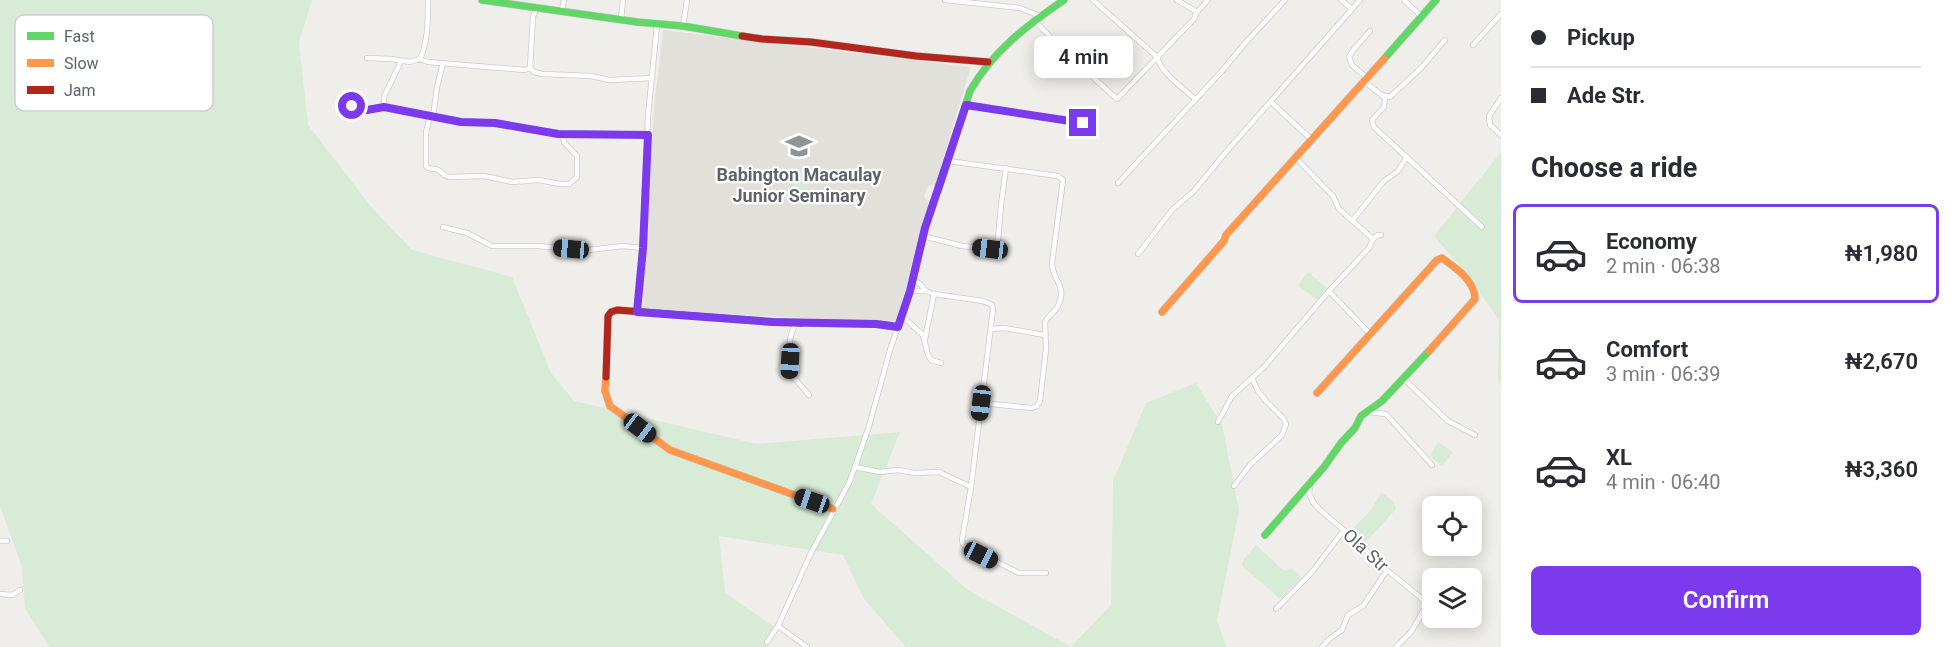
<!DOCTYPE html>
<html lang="en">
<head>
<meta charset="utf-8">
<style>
  :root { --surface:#fff; --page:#f7f7f7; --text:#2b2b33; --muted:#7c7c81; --line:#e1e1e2; --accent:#7c3aed }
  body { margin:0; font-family:Roboto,sans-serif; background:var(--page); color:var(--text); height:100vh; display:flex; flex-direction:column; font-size:22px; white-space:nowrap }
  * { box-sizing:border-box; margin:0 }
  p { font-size:20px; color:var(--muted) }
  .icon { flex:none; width:33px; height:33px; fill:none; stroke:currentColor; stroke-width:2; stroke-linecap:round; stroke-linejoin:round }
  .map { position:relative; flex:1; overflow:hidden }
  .panel { display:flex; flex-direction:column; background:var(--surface); width:450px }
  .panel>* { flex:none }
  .top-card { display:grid; align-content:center; height:132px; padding:0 30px; background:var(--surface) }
  .controls { position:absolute; left:1422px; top:496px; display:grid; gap:12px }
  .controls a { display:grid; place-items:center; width:60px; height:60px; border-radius:9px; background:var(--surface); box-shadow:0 3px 15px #0003; font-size:30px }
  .end { position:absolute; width:27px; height:27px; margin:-14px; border:8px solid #7c3aed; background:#fff; box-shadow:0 0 0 3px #fff }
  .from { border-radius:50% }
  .bubble { position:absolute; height:42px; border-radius:9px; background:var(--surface); box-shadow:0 3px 15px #0003; font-size:20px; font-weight:600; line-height:42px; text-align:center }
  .car { position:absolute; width:18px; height:36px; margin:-18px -9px; border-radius:8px; box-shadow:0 0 4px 2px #0007; background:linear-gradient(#222 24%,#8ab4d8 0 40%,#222 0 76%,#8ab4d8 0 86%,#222 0) }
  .top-card b { display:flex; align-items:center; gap:21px; height:57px; font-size:22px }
  .top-card b+b { border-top:2px solid var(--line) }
  .top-card i { width:15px; height:15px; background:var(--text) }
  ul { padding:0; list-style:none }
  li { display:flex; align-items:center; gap:18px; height:99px; margin:0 12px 9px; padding:0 18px; border:3px solid transparent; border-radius:9px }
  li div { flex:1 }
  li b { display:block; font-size:22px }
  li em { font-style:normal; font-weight:600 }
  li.selected { border-color:var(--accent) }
  li>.icon { width:54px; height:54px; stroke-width:1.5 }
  h2 { padding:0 30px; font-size:27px; line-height:72px }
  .primary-button { display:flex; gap:12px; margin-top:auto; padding:12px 30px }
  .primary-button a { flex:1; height:69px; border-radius:9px; background:var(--accent); color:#fff; font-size:24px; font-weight:600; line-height:69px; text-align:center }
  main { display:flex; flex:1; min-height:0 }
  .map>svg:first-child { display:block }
</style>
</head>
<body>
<main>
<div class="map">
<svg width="1501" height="647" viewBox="0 0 1501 647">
  <rect width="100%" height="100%" fill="#efeeea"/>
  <path fill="#e2e0da" d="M663,30L971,67L935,185L928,186L924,196L929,205L896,323L643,310L654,108Z"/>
  <g fill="#d8ebd6">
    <path d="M0,0H312L299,42L308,125L373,209L412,250L512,277L551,373L574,401L757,444L900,432L871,504L968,590L1071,647L1111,605L1113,481L1146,403L1196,383L1222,425L1239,510L1217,620L1226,647H906L864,599L843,555L719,536L725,593L776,628L767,647H49L25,608L22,567L0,506Z"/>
    <path d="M1501,152V386L1498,381L1499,319L1459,265L1434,236Z"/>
    <path d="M796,174L809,175L807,202L794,201Z"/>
    <path d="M1308,272L1328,289L1317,300L1298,285Z"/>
    <path d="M1438,442L1453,452L1442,466L1432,458L1431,454Z"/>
    <path d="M1382,492L1394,502L1396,509L1365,543L1351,531L1370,511Z"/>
    <path d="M1256,545L1283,570L1285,571L1292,569L1297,572L1301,579L1294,587L1289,589L1288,594L1280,599L1242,566L1243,560Z"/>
  </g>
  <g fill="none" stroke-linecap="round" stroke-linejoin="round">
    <defs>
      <g id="street">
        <path d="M945,0L1020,8L1040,16"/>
        <path d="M1093,0L1157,57C1162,74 1182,87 1195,99"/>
        <path d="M1177,0L1197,12"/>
        <path d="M1341,0L1352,9"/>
        <path d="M1404,0L1421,16"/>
        <path d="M562,10L564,0"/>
        <path d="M621,19L623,0"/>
        <path d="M1034,20L1065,52L1117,99L1194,19L1197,12L1208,0"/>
        <path d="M683,26L687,0"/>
        <path d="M1473,45L1501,14"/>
        <path d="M367,58L392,59L410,62L420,59L428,62L525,70L530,68L534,72L542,74L591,76L609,80L652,78"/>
        <path d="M420,59C428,43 428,18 428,0"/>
        <path d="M530,68L533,17L537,7"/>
        <path d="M1367,78L1352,65L1349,57L1354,49L1370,31"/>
        <path d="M1364,81L1385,98L1384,107L1372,120L1374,127L1482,227"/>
        <path d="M1382,95L1390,97L1421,68L1445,40"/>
        <path d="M1501,98L1489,116L1490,125L1501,135"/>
        <path d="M1271,102L1311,139"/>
        <path d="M966,105L1096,126"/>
        <path d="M384,107V97L401,61"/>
        <path d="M339,109L352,106L367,110L384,107L461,122L495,123L571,135H648"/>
        <path d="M430,117L426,132V166C429,170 431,168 436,169C441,170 443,176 449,177L484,176L512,182L539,180L560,184H569L577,177V156L564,142L562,134"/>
        <path d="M433,117L437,87L443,63"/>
        <path d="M1295,157L1333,196L1339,209L1373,239"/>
        <path d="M948,161L1058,176L1063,180L1052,263C1052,281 1068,285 1058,306C1055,312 1049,315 1045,322L1046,349L1040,401L1037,406L1032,408L981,403"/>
        <path d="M1118,183L1222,71L1246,42L1285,0"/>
        <path d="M1352,221L1384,181L1398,171L1407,157"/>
        <path d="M443,227L467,233L492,246H537L589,250L622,246L643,248"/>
        <path d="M923,236L962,246L990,249L994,248L998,240L1001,205L1006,168"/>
        <path d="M1138,254L1173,209L1194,191L1226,152L1360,0"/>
        <path d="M913,279L921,285L926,291"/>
        <path d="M910,291H926L934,294L983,301L992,305L993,309L971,487L962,540L963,544L967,547L1019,573H1046"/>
        <path d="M1329,291L1369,333"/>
        <path d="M637,312L643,248L648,116L657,25"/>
        <path d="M902,316L923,335L928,355L931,360L941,363"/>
        <path d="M798,322C786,334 790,356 790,373L809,395"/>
        <path d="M991,329L1004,328L1045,335"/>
        <path d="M925,339L934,294"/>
        <path d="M1404,379L1448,421L1475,435"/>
        <path d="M1369,412L1386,414L1432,465"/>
        <path d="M1218,422L1232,396L1264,367L1329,291L1369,248L1373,239L1378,235H1381"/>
        <path d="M855,467L880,472L898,470L915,473L939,472L971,487"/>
        <path d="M1234,486L1250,465L1282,435L1286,424L1284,419L1266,401L1258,391L1252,378"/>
        <path d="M1310,487L1309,493L1313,502L1320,510L1360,544L1382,566L1420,597L1432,611"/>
        <path d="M0,541H7"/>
        <path d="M0,594L12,595L20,590"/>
        <path d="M1276,609L1312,572L1344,530"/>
        <path d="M1439,618L1441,621"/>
        <path d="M778,626L807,647"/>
        <path d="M767,642L778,626L811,553L849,483L855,467L869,426L890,350L910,291L925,228L938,191"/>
        <path d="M1322,647L1329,639L1342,630L1348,615L1363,606L1387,570"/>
        <path d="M1396,647L1411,632L1427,605"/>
      </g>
      <g id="fast">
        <path d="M482,0L637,22L683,26L742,36"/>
        <path d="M1384,59L1436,0"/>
        <path d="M938,191L970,91C993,51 1026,26 1064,0"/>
        <path d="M802,323L877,324L898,327"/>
        <path d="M1265,535L1324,467L1341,443L1355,428L1361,416L1382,401L1429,351"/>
      </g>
      <g id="slow">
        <path d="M1162,312L1224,241L1226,235L1384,59"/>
        <path d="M606,377L605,391L610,406L670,450L833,509"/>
        <path d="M1317,393L1437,260L1442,258C1456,268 1475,281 1475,299L1429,351"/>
      </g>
      <g id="jam">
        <path d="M742,36L762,39L811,42L916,56L988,62"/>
        <path d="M606,377L608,316L611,312L617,310L773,322L802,323"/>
      </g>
    </defs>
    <use href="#street" stroke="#cbcccc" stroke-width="6"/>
    <use href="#fast" stroke="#cacacb" stroke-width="8"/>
    <use href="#slow" stroke="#cacacb" stroke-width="8"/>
    <use href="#jam" stroke="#cacacb" stroke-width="8"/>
    <use href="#street" stroke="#fdfcfc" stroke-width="4.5"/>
    <use href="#fast" stroke="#63d668" stroke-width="7"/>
    <use href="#slow" stroke="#ff974d" stroke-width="7"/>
    <use href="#jam" stroke="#b3261e" stroke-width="7"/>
  </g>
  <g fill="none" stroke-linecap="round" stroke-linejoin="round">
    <path stroke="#7c3aed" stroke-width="8" d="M352,106L367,110L384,107L461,122L495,123L558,134L648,135L643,248L637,312L773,322L876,324L898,327L910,291L925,228L966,105L1083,123"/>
  </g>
  <defs>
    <symbol id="school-bare" viewBox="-9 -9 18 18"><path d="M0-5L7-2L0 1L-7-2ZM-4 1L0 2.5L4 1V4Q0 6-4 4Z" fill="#919496" stroke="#fff" stroke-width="2.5" paint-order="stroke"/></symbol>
  </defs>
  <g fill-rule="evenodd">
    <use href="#school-bare" x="780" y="127" width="38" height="38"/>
  </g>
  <g text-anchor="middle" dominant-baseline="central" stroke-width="4.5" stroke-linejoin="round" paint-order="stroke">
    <g font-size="18" font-weight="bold" fill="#5f6368" stroke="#fff">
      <text x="799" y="174">Babington Macaulay<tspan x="799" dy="21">Junior Seminary</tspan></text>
    </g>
    <g font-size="18" fill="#5f6368" stroke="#fff">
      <text transform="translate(1366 550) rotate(42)">Ola Str</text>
    </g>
  </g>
  <rect x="15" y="15" width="198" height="96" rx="9" fill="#fff" stroke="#cfd0d2" stroke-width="1.5"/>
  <rect x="27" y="32" width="27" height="8" fill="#63d668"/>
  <rect x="27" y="59" width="27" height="8" fill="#ff974d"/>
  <rect x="27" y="86" width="27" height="8" fill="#b3261e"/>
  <g font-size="16" fill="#5f6368">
    <text x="64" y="42">Fast</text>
    <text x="64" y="69">Slow</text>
    <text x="64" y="96">Jam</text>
  </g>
</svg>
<div class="controls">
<a><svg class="icon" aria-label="locate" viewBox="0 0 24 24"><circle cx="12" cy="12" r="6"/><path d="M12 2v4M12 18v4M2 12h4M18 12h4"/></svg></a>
<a><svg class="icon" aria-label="layers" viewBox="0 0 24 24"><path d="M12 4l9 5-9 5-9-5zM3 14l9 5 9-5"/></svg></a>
</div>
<i class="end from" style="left:352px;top:106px"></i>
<i class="end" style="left:1083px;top:123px"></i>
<div class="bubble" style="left:1034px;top:36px;width:99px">4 min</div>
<i class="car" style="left:571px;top:249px;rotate:275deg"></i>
<i class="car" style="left:990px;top:249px;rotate:277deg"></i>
<i class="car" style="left:790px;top:361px;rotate:183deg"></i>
<i class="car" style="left:981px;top:403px;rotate:187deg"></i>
<i class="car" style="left:640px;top:428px;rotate:127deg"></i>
<i class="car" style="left:812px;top:501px;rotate:289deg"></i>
<i class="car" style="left:981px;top:555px;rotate:117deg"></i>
</div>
<section class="panel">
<div class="top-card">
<b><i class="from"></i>Pickup</b>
<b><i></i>Ade Str.</b>
</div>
<h2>Choose a ride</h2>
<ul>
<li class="selected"><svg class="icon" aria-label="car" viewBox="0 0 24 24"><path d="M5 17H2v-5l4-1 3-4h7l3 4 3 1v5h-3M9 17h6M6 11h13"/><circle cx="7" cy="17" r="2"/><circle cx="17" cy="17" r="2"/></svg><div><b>Economy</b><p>2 min · 06:38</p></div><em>₦1,980</em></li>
<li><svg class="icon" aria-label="car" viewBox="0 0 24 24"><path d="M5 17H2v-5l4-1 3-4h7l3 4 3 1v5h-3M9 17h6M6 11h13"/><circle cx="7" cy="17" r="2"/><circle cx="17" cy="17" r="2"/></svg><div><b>Comfort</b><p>3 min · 06:39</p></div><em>₦2,670</em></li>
<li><svg class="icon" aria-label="car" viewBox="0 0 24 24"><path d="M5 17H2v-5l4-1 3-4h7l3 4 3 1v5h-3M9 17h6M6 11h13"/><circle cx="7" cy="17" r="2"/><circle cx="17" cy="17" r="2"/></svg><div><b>XL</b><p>4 min · 06:40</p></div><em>₦3,360</em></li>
</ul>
<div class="primary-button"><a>Confirm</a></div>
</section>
</main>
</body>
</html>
